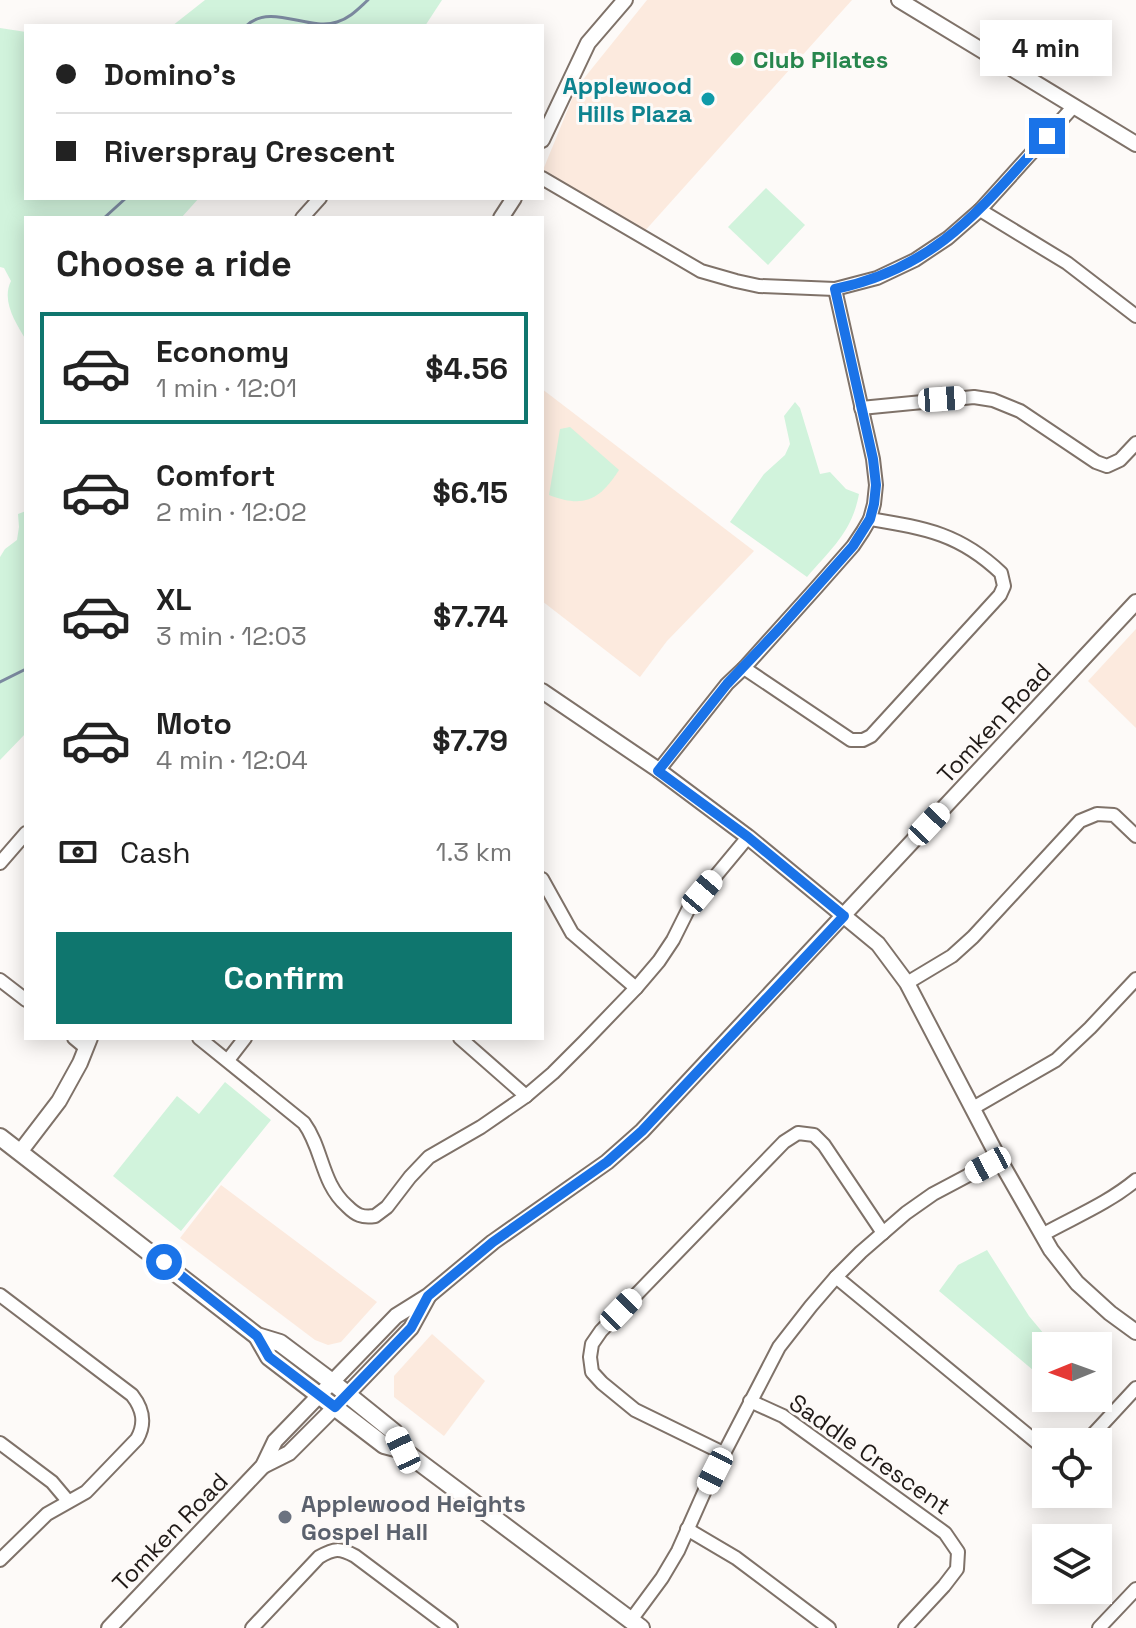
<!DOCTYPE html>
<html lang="en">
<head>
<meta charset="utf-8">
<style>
  :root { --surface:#fff; --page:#f2f2f2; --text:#222; --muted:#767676; --line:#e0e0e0; --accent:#0f766e }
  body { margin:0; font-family:"Space Grotesk",sans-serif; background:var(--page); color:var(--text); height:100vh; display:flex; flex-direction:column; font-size:30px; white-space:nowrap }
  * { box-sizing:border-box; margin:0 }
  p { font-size:26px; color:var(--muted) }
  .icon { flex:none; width:44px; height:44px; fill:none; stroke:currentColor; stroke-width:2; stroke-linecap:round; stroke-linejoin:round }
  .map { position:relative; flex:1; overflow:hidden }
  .sheet { position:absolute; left:24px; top:216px; width:520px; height:824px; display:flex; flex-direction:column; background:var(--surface); border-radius:0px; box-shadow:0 4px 20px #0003 }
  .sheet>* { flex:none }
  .banner { position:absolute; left:24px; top:24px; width:520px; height:176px; border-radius:0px; box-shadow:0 4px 20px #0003; display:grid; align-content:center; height:176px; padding:0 32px; background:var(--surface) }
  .needle { width:52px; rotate:269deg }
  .fabs { position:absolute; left:1032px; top:1332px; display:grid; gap:16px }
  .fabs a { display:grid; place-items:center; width:80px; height:80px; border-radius:0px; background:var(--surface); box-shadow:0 4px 20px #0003; font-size:40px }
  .end { position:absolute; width:36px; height:36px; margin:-18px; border:10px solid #1a73e8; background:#fff; box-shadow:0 0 0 4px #fff }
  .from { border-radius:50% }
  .bubble { position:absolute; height:56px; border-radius:0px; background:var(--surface); box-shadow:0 4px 20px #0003; font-size:26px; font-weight:700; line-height:56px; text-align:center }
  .car { position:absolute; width:24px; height:48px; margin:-24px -12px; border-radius:10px; box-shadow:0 0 6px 2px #0007; background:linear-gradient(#fff 24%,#345 0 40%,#fff 0 76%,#345 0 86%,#fff 0) }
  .banner b { display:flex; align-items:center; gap:28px; height:76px; font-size:30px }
  .banner b+b { border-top:2px solid var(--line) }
  .banner i { width:20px; height:20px; background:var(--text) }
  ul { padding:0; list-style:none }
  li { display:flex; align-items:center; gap:24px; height:112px; margin:0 16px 12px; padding:0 16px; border:4px solid transparent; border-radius:0px }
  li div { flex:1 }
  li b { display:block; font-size:30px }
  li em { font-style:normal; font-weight:700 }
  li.active { border-color:var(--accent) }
  li>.icon { width:72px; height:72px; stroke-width:1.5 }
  h2 { padding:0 32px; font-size:36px; line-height:96px }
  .pay { display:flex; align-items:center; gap:20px; height:88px; padding:0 32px; font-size:30px }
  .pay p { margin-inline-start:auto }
  .cta { display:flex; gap:16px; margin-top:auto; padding:16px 32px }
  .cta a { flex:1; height:92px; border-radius:0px; background:var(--accent); color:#fff; font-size:32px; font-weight:700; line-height:92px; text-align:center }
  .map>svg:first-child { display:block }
</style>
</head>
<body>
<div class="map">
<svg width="1136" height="1628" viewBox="0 0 1136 1628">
  <rect width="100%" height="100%" fill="#fdfaf8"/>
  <g fill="#fceade">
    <path d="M647,0H852L643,233L543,170L577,87Z"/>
    <path d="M542,389L754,551L667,641L640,677L542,601Z"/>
    <path d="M1136,629V728L1088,681Z"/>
    <path d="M221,1185L377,1302L341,1342L328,1345L315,1340L180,1238Z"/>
    <path d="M432,1334L485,1381L444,1436L394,1397V1376Z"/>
  </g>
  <g fill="#d1f3dc">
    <path d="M205,0H442L425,26H172Z"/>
    <path d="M0,28L26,32V198H199L181,218H26V340C16,323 1,301 11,281L4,268L0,267Z"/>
    <path d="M766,188L805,225L768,265L728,227Z"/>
    <path d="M795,402L800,408L820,474L830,472L846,489L859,494C852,532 831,549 807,577L730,522L764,474L785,455L790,444L784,416Z"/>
    <path d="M570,427L619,470C600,499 585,509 549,495L560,429Z"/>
    <path d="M26,511V733L0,760V557L5,549L17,540L19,527L18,514Z"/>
    <path d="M225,1082L271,1120L181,1231L113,1176L177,1096L199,1114Z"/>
    <path d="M987,1250L1029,1316L1054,1346H1046V1381L939,1291L958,1265Z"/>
  </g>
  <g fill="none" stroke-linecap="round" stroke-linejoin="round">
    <g stroke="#7c8aa0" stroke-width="3">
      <path d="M246,26C271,2 309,32 337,22C350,18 358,9 368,0"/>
      <path d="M104,218L126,198"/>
      <path d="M0,682L26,669"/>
    </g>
    <defs>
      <g id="minor">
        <path d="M542,178L701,271L736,281L759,286L835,289L877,278L915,260L948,238L980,210L1074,106"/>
        <path d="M980,210L1067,263L1136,316"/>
        <path d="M302,218L320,198"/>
        <path d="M861,408L974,397L993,400L1020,411L1096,462L1107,466L1120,460L1136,443"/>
        <path d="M744,668L851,740H863L871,736L1000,595L1004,586L1001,573C959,533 924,528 870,519"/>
        <path d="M658,771L727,684L744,668L816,588L853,546L863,531L870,519L874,504L876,485L873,459L835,289"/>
        <path d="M0,863L26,833"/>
        <path d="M542,879L572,933L636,988"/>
        <path d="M0,980L26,1000"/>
        <path d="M907,983L952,956L973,937L1080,821L1097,814L1114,815L1136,836"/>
        <path d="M74,1038L86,1048"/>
        <path d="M199,1038L304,1123C323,1149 321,1183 347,1206C356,1215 362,1218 375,1216L387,1207L410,1177L429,1157L481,1127L526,1096L553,1073L584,1042L636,988L659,961L673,940L689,908L748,837"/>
        <path d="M460,1038L526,1096"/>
        <path d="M228,1060L245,1038"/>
        <path d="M973,1108L1056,1060L1090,1028L1136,979"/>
        <path d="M1042,1235C1074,1217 1107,1204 1136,1180"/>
        <path d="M836,1277L1046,1450"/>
        <path d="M0,1295L132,1395C143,1409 146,1423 137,1439L86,1492L47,1514L0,1560"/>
        <path d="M750,1401L783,1416L945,1533L958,1552L957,1569L944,1586L905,1628"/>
        <path d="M1086,1442L1136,1388"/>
        <path d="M0,1443L52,1482L68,1501"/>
        <path d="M723,1453L635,1410L602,1383L592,1372L590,1357L592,1344L601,1331L784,1142L798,1133L814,1135L824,1145L883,1233"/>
        <path d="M687,1529L736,1558L829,1628"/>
        <path d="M631,1620L662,1578L678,1551L706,1488L779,1347L811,1306L836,1277L861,1252L906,1213L933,1194L999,1159"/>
        <path d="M252,1628L319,1557C335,1548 339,1548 355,1556L451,1628"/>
        <path d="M1099,1628L1136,1589"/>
      </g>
      <g id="tertiary">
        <path d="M899,0L1136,144"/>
        <path d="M542,140L588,43L625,0"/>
        <path d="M501,218L514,198"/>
        <path d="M542,691L657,769L748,837L878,944L907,983L999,1159L1051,1250L1077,1283L1110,1313L1136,1332"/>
        <path d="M20,1152L59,1101L80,1063L90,1038"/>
        <path d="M263,1466L289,1453L335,1407L411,1328L428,1297"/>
        <path d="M109,1628L263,1466L275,1441L396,1316L428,1296L493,1242L607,1162L642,1131L1136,602"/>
      </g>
      <g id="secondary">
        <path d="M0,1137L257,1336L280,1343L332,1382L394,1432L403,1450"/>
        <path d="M257,1336L269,1357L384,1445L403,1450L641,1628"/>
      </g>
    </defs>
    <use href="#minor" stroke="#7f7269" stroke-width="16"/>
    <use href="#tertiary" stroke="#7f7269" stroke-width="18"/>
    <use href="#secondary" stroke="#7f7269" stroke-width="20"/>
    <use href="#minor" stroke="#fff" stroke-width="12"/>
    <use href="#tertiary" stroke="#fff" stroke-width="14"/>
    <use href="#secondary" stroke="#fff" stroke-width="16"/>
  </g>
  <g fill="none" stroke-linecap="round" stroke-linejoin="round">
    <path stroke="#1a73e8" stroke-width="10" d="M164,1262L257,1336L269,1357L335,1407L411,1328L428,1296L493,1242L607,1162L642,1131L844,916L748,837L658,771L727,684L780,628L853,546L870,519L874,504L876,485L873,459L835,289C937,268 981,208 1047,136"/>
  </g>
  <circle fill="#2e9e5b" stroke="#fdfaf8" stroke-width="3" cx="737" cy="59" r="8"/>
  <circle fill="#0f9aa8" stroke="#fdfaf8" stroke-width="3" cx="708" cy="99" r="8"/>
  <circle fill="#6b7280" stroke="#fdfaf8" stroke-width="3" cx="285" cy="1517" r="8"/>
  <g text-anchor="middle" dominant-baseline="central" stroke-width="6" stroke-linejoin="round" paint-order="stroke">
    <g font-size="24" font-weight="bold" fill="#27864d" stroke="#fdfaf8" text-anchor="start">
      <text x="753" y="59">Club Pilates</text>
    </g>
    <g font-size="24" font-weight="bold" fill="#0d838f" stroke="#fdfaf8" text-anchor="end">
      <text x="692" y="85">Applewood<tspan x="692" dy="28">Hills Plaza</tspan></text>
    </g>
    <g font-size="24" fill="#201a17" stroke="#fdfaf8">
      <text transform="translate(994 723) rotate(-47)">Tomken Road</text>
      <text transform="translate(870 1454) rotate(35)">Saddle Crescent</text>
      <text transform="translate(170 1532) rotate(-46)">Tomken Road</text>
    </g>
    <g font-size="24" font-weight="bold" fill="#5b616d" stroke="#fdfaf8" text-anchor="start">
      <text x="301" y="1503">Applewood Heights<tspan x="301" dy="28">Gospel Hall</tspan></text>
    </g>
  </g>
</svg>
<div class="fabs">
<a><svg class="needle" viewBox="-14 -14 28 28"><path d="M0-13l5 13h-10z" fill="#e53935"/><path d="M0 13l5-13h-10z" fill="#767676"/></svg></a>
<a><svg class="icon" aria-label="locate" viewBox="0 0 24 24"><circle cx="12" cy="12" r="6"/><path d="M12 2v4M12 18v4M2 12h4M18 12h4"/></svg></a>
<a><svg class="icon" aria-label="layers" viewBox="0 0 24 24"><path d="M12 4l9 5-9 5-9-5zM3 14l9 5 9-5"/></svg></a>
</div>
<i class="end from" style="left:164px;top:1262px"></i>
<i class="end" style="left:1047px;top:136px"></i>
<div class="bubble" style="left:980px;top:20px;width:132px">4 min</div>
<i class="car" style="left:942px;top:399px;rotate:86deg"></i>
<i class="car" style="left:929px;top:824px;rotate:43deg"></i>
<i class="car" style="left:702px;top:892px;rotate:40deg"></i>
<i class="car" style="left:988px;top:1165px;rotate:242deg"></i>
<i class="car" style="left:621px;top:1310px;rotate:44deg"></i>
<i class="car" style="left:403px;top:1450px;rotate:335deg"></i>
<i class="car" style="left:715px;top:1471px;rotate:207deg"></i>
<div class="banner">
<b><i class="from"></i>Domino's</b>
<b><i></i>Riverspray Crescent</b>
</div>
<section class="sheet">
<h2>Choose a ride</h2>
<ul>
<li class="active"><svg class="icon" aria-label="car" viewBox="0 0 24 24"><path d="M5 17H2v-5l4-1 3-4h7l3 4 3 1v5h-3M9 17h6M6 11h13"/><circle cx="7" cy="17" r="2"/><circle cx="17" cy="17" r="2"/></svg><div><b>Economy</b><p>1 min · 12:01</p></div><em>$4.56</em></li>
<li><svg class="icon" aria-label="car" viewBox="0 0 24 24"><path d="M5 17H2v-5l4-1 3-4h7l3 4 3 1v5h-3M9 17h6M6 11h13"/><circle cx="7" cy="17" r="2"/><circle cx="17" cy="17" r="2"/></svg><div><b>Comfort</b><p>2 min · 12:02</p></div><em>$6.15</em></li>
<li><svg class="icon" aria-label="car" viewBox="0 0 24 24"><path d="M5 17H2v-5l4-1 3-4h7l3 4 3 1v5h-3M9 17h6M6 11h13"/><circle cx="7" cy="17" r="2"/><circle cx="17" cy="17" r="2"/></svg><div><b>XL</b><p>3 min · 12:03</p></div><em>$7.74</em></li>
<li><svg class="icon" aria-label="car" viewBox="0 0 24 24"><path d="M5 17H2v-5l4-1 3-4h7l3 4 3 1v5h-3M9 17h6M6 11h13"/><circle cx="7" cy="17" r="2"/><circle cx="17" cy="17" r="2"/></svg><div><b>Moto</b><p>4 min · 12:04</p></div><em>$7.79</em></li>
</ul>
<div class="pay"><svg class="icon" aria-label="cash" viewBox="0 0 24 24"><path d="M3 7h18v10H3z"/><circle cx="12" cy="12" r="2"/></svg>Cash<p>1.3 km</p></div>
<div class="cta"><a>Confirm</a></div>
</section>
</div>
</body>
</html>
